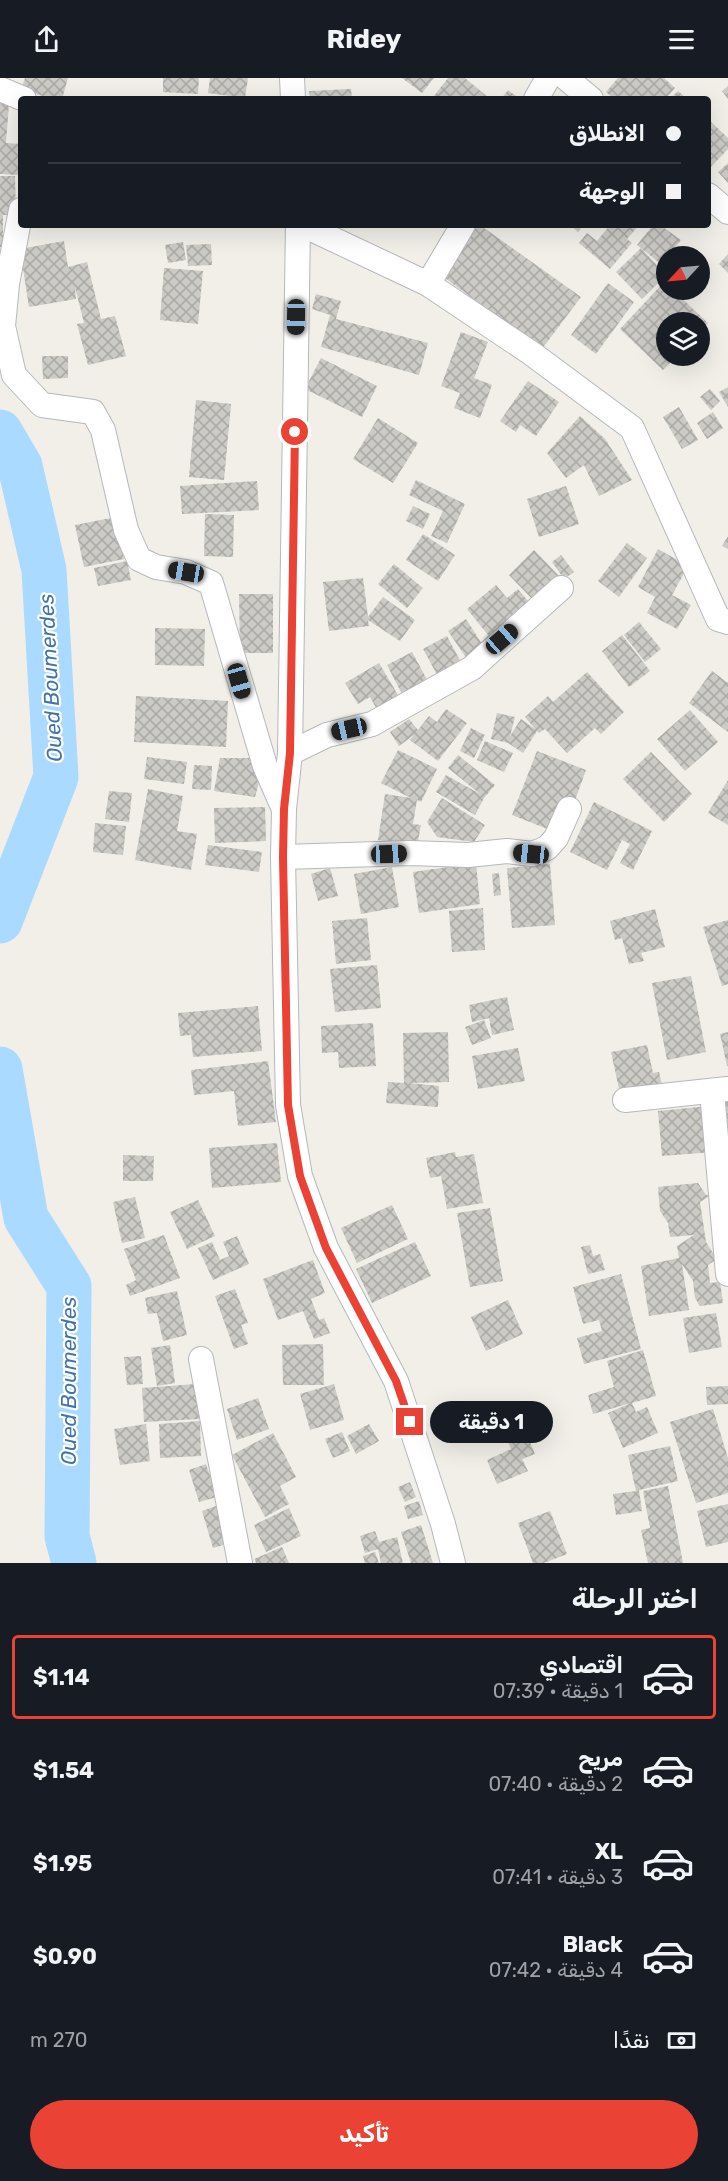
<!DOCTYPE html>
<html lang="ar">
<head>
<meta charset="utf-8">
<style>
  :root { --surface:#171b24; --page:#242831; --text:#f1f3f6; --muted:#9ea1a6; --line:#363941; --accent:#ea4335 }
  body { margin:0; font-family:Rubik,Vazirmatn,sans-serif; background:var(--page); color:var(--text); direction:rtl; height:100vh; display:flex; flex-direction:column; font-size:22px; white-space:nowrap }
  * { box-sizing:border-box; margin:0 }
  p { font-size:20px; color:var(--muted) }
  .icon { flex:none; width:33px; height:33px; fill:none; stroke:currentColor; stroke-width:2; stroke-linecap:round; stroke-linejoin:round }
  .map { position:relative; height:1485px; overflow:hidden; direction:ltr }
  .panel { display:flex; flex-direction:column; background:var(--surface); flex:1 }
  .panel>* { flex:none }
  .hud { position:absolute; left:18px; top:18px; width:693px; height:132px; border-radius:6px; box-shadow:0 6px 24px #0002; direction:rtl; display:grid; align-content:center; height:132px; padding:0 30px; background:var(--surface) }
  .needle { width:39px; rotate:244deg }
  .tools { position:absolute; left:656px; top:168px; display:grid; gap:12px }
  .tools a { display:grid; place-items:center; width:54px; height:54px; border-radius:50%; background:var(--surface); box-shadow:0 6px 24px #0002; font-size:30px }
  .end { position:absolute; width:27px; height:27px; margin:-14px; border:8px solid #ea4335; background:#fff; box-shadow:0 0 0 3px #fff }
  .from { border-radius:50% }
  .bubble { position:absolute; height:42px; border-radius:21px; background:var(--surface); box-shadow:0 6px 24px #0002; font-size:20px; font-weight:700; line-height:42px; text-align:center; direction:rtl }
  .car { position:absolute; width:18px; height:36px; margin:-18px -9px; border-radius:8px; box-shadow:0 0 4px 2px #0007; background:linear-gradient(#222 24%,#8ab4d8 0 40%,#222 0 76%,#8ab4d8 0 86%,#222 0) }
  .hud b { display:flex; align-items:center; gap:21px; height:57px; font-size:22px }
  .hud b+b { border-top:2px solid var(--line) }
  .hud i { width:15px; height:15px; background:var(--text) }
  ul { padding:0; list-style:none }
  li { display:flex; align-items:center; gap:18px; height:84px; margin:0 12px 9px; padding:0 18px; border:3px solid transparent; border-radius:6px }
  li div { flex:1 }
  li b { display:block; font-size:22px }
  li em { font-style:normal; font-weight:700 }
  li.on { border-color:var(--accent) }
  li>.icon { width:54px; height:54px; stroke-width:1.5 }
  h2 { padding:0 30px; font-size:27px; line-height:72px }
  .pay { display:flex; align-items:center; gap:15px; height:66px; padding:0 30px; font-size:22px }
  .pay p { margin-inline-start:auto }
  .action { display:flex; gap:12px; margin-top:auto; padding:12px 30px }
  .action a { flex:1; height:69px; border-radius:36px; background:var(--accent); color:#fff; font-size:24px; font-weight:700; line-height:69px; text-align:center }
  header { display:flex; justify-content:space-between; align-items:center; height:78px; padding:0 30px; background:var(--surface); font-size:27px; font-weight:700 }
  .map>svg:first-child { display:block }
</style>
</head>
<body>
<header><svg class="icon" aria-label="menu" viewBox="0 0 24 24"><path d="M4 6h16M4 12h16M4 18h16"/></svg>Ridey<svg class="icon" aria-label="share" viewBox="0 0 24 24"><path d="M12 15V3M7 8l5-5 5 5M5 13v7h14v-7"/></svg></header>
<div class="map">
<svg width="728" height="1485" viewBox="0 0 728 1485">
  <defs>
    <pattern id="building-cross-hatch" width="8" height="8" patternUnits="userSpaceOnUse" patternTransform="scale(1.5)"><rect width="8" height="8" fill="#cccac5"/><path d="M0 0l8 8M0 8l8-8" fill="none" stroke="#a9a8a4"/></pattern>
  </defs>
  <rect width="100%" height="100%" fill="#f1efe8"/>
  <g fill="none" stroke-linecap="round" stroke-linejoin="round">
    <g stroke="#aadaff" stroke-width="45">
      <path d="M0,354L20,388L44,492L56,699L0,843"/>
      <path d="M0,991L26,1140L69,1208L67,1458L74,1485"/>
    </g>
  </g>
  <g fill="url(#building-cross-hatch)">
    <path d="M25,0H68L62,21H52L21,11Z"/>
    <path d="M163,0H199L198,16L163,14Z"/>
    <path d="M210,0H248L245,20L208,15Z"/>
    <path d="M402,0H434L422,15Z"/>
    <path d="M448,0H465L490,21H438L434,18Z"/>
    <path d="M618,0H664L675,10L665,21H614L606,14Z"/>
    <path d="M728,8V21L722,13Z"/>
    <path d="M351,11L352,21H310L309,13Z"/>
    <path d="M508,12L520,21H501Z"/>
    <path d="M678,13L687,21H670Z"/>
    <path d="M0,25L9,26L6,65L21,66L18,97L0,96Z"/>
    <path d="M708,41L728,60V71L708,92Z"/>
    <path d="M728,85V105L718,94Z"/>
    <path d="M0,98H15L16,137H3V169H0Z"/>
    <path d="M469,147H480L581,219L542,271L438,195Z"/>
    <path d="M570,147H583L578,154Z"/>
    <path d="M610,147H639L627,161L632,165L610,191L579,165L587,155L597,163Z"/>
    <path d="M653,147H660L681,162L668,178H666L662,187L637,167Z"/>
    <path d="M64,163L68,189L87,184L101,241L115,238L126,278L88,287L77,246L84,245L75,209L76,221L29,229L20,171Z"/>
    <path d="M183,164L186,182L168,185L165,167Z"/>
    <path d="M211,166L212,187L188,188L186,167Z"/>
    <path d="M641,170L666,197L642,221L616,194Z"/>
    <path d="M728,176V195L719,186Z"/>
    <path d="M164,190L203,193L198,246L160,242Z"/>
    <path d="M664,204L666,212H673L708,245L699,254V244H666V278H677L663,292L620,251Z"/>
    <path d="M608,205L634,224L596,276L571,257Z"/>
    <path d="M316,216L341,223L336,241L428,265L419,297L321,269L330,237L312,231Z"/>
    <path d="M461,254L488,264L474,300L492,307L480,340L454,330L460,315L441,308Z"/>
    <path d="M42,278H68V300L43,301Z"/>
    <path d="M321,280L377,308L362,339L305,311Z"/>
    <path d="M528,303L559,324L536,358L520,347L516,354L500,343Z"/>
    <path d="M728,309V329L719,314Z"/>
    <path d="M710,311L720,323L711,332L700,319Z"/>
    <path d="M196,322L231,326L224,402L189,399Z"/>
    <path d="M679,329L698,362L682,371L663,339Z"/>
    <path d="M713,334L723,350L707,361L697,345Z"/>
    <path d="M580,338L605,361L632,402L599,418L584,387L566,400L547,375Z"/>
    <path d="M378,340L418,365L393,405L353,381Z"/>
    <path d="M416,402L465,426L447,465L431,458L443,433L409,417Z"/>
    <path d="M257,403L259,432L182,436L180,408Z"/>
    <path d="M566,408L579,446L539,459L527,421Z"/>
    <path d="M413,428L430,436L423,451L406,443Z"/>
    <path d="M205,436L234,437L233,479L204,478Z"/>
    <path d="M116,439L124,481L84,489L75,447Z"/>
    <path d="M423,456L455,477L438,503L406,482Z"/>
    <path d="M728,458V471L722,468Z"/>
    <path d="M627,465L647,480L619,519L598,503Z"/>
    <path d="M658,471L688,488L672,517L691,527L677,551L647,535L655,519L638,509Z"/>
    <path d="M534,472L560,499L535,524L509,497Z"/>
    <path d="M561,477L574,494L564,501L552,484Z"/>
    <path d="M127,483L131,502L98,508L94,490Z"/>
    <path d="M394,486L423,510L407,530L378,506Z"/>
    <path d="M363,500L368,539L383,519L415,542L400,563L368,542L369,548L329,553L323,504Z"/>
    <path d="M496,507L507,520L518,511L532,528L492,562L467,531Z"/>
    <path d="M239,516H273V575H240Z"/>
    <path d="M466,541L486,572L469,584L448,553Z"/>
    <path d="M639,544L661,571L645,584L624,557Z"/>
    <path d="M155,550L205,551L204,588L155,587Z"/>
    <path d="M622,557L650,593L629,609L602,573Z"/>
    <path d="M447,558L464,590L440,602L423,571Z"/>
    <path d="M412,574L430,607L404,620L387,587Z"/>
    <path d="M379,585L401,622L379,635L370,619L358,626L345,605Z"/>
    <path d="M712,593L728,605V654L689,625Z"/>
    <path d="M587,594L624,634L601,656L595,650L567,675L545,651L539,655L537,653L523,675L508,665L491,661L497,635L515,639L510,658L521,641L535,651L525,639L548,618L553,624Z"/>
    <path d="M136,618L228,623L226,669L134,664Z"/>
    <path d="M446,631L467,645L438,683L410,662L414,657L399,668L390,654L409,641L418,652L429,638L437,644Z"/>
    <path d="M690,632L718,664L685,693L657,661Z"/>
    <path d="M471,650L485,657L474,680L460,673Z"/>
    <path d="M485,663L513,675L504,694L477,682Z"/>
    <path d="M398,672L437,691L421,724L417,722L413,746L421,747L417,768L378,762L385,716L411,720L381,705Z"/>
    <path d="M537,673L586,692L574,725L562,721L550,752L512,737Z"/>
    <path d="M651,674L692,716L664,744L623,701Z"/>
    <path d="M458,677L495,707L484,720L475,737L436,714L446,697L480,716L448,690Z"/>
    <path d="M147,679L187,684L184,706L144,701Z"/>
    <path d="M220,680H249L259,704L255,719L214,713Z"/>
    <path d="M194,687L212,688L211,712L192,711Z"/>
    <path d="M728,702V747L708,735Z"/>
    <path d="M148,711L183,718L177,753L197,756L191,792L135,782Z"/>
    <path d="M109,713L132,715L129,744L105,741Z"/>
    <path d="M442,720L485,747L474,764L437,759L427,744Z"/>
    <path d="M594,724L652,753L633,792L620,785L630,766L622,762L607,792L570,774Z"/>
    <path d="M265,729L266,763L215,765L214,730Z"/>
    <path d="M95,745L126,748L123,777L93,774Z"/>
    <path d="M208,767L262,774L259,794L205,787Z"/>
    <path d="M476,785L480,826L419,835L413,794Z"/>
    <path d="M550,786L555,847L512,850L507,790Z"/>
    <path d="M392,789L399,829L361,836L354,796Z"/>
    <path d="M330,790L338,818L318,823L311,796Z"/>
    <path d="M499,795L501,817L494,818L492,796Z"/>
    <path d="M483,830L485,872L452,874L449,833Z"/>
    <path d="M655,831L665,869L641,875L644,883L629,886L622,860L615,862L610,843Z"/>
    <path d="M367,840L371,882L336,886L332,843Z"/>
    <path d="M728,842V906L722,908L703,849Z"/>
    <path d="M377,887L381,930L335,934L330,891Z"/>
    <path d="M691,898L706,974L667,982L652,905Z"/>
    <path d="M507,919L514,952L492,957L489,940L472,944L469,927Z"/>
    <path d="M258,928L262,973L193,979L191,957L180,958L178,935Z"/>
    <path d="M484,942L491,960L472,967L465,949Z"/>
    <path d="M373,945L376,988L339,990L338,974L322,975L321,948Z"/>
    <path d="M448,954L449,1004L409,1005L439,1008L438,1029L386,1025L388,1004L404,1005L403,955Z"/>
    <path d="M728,954V988H727L720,956Z"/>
    <path d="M647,967L653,995L659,994L663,1011L621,1020L611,974Z"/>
    <path d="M518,970L525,1003L478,1011L472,978Z"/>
    <path d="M268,983L276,1044L238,1048L234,1013L194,1017L191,992Z"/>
    <path d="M722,1020H728V1073Z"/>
    <path d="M709,1028L713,1074L662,1078L658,1033Z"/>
    <path d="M277,1065L281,1104L212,1110L209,1070Z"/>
    <path d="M455,1074L456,1079L474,1076L483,1125L447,1131L441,1098L430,1100L426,1080Z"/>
    <path d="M123,1077L154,1078L153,1103H123Z"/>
    <path d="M698,1105L706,1117H711L700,1124L706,1164L717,1181L708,1187L710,1205L720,1204L723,1225L700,1228L695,1220L693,1203L682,1186L689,1232L649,1238L641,1188L679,1180L677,1168L694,1157L670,1159L668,1145L660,1133L658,1109Z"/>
    <path d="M135,1119L145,1160L122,1165L113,1124Z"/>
    <path d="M198,1122L215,1158L187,1171L170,1134Z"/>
    <path d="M392,1127L408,1161L357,1185L341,1150Z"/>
    <path d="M490,1130L503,1203L470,1209L457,1135Z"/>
    <path d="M164,1157L180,1200L130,1218L126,1207L136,1202L124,1171Z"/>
    <path d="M237,1158L249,1186L213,1202L198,1170L212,1164L220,1182L229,1178L223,1164Z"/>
    <path d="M415,1164L431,1198L372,1225L356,1191Z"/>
    <path d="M590,1167L593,1178L600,1176L605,1192L588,1196L581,1169Z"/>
    <path d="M313,1182L325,1215L311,1221L319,1242L324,1240L330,1255L314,1261L303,1233L278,1242L263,1201Z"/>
    <path d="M621,1196L641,1271L584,1286L577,1260L602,1253L599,1242L583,1246L573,1209Z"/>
    <path d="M235,1211L248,1245L241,1247L248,1266L234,1271L215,1218Z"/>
    <path d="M177,1213L187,1257L163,1263L157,1235L148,1236L145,1220Z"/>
    <path d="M508,1222L523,1256L486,1273L471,1239Z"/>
    <path d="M716,1235L722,1269L689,1275L683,1240Z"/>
    <path d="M323,1266L324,1307H283L282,1267Z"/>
    <path d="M170,1267L175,1305L157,1308L151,1270Z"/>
    <path d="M643,1272L656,1318L632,1325L636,1334L647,1329L658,1355L623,1370L608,1335L631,1325L593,1336L588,1317L614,1309L607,1283Z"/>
    <path d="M141,1278L143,1306L127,1307L124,1279Z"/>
    <path d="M196,1306L199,1341L144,1344L142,1310Z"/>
    <path d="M334,1306L344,1342L310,1352L300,1316Z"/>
    <path d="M728,1308V1326L707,1327L706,1309Z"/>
    <path d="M258,1320L269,1351L237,1362L227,1331Z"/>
    <path d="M713,1331L728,1380V1415L696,1425L670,1344Z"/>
    <path d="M520,1340L535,1376L522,1381L528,1393L497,1406L487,1382L511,1371L501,1348Z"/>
    <path d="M200,1343L201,1378L160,1380L159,1346Z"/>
    <path d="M146,1346L150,1383L120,1387L114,1351Z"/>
    <path d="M369,1346L379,1363L356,1376L347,1358Z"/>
    <path d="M342,1354L350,1373L333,1380L325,1361Z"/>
    <path d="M273,1355L296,1399L280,1408L289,1426L265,1439L232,1377Z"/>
    <path d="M670,1368L678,1403L639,1412L642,1433L616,1437L613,1416L636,1413L628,1377Z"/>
    <path d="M206,1386L217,1419L199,1424L189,1392Z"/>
    <path d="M410,1404L416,1419L405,1424L398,1409Z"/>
    <path d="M668,1408L683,1485H648L641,1452L650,1450L643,1413Z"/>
    <path d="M419,1423L423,1437L408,1441L404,1428Z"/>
    <path d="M728,1426V1464L706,1469L697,1433Z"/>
    <path d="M216,1428L227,1466L213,1470L202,1433Z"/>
    <path d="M289,1430L301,1458L266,1474L254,1447Z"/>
    <path d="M550,1433L567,1476L544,1485H533L518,1445Z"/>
    <path d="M421,1447L433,1485H411L401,1454Z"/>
    <path d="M375,1453L379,1464L397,1459L403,1485H381L378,1471L365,1475L360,1458Z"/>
    <path d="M282,1469L289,1485H256L254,1481Z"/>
    <path d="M375,1474L379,1485H365L363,1478Z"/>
  </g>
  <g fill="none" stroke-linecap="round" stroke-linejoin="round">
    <defs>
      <g id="minor">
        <path d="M292,0L293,21"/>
        <path d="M566,0L591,21"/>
        <path d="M0,11L24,21"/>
        <path d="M536,21L548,0"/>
        <path d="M708,117L728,134"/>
        <path d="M21,132L7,206L3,248L14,297L42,327L93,334L103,352L126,452L139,481L156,489L186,494L211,505L265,688L283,729"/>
        <path d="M298,147L290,675L284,731L283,779L288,1027L300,1098L326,1170L396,1303L443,1446L453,1485"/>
        <path d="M303,147L428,206L463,147"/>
        <path d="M428,206L531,275L632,350L718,541L728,544"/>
        <path d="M290,675L327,657L372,646L472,590L561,510"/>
        <path d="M283,779L410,775L468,777L507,773L532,776L547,770L556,760L569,731"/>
        <path d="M712,1014L728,1196"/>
        <path d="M625,1022L727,1011"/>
        <path d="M201,1281L240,1485"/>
      </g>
    </defs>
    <use href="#minor" stroke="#b5b8bc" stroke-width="26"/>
    <use href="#minor" stroke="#fff" stroke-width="24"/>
  </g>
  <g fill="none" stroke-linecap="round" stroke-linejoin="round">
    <path stroke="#ea4335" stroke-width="8" d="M295,354L290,675L284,731L283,779L288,1027L300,1098L326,1170L396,1303L410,1344"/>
  </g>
  <g text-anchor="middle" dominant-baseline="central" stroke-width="4.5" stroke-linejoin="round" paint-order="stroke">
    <g font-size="21" font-style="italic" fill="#4174aa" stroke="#fff">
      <text transform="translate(50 600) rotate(-93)">Oued Boumerdes</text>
      <text transform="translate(68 1303) rotate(-90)">Oued Boumerdes</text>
    </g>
  </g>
</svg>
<div class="tools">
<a><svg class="needle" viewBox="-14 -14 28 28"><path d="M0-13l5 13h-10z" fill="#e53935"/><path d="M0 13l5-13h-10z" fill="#9ea1a6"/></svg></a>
<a><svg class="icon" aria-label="layers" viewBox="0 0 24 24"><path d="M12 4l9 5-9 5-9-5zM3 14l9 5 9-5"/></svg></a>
</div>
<i class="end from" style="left:295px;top:354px"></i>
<i class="end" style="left:410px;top:1344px"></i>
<div class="bubble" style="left:430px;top:1323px;width:123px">1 دقيقة</div>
<i class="car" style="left:296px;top:239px;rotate:181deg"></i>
<i class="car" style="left:186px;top:494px;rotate:279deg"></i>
<i class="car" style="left:502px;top:561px;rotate:49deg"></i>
<i class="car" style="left:239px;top:603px;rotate:164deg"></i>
<i class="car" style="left:349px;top:651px;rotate:257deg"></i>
<i class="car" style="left:389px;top:776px;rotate:88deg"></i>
<i class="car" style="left:531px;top:776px;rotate:276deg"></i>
<div class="hud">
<b><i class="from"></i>الانطلاق</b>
<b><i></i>الوجهة</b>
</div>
</div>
<section class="panel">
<h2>اختر الرحلة</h2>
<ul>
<li class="on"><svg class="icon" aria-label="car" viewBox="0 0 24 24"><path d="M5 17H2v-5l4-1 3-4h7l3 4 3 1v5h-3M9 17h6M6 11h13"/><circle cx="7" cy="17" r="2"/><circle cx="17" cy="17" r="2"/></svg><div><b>اقتصادي</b><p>1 دقيقة · 07:39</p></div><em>$1.14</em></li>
<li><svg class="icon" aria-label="car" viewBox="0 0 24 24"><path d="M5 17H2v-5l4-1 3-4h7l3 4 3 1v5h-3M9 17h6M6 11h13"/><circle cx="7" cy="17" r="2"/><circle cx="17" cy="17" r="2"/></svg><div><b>مريح</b><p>2 دقيقة · 07:40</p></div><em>$1.54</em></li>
<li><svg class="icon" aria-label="car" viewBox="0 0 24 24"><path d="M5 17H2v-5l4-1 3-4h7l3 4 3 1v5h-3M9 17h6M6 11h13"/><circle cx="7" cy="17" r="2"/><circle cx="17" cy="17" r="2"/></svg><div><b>XL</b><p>3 دقيقة · 07:41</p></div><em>$1.95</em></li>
<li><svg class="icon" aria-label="car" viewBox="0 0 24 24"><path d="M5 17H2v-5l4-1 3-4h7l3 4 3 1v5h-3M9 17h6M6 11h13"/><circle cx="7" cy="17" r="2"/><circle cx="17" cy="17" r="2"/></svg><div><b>Black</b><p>4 دقيقة · 07:42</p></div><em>$0.90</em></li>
</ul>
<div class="pay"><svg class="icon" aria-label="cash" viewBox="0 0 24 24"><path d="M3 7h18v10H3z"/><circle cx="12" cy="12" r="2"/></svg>نقدًا<p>270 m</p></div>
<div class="action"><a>تأكيد</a></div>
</section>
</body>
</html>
